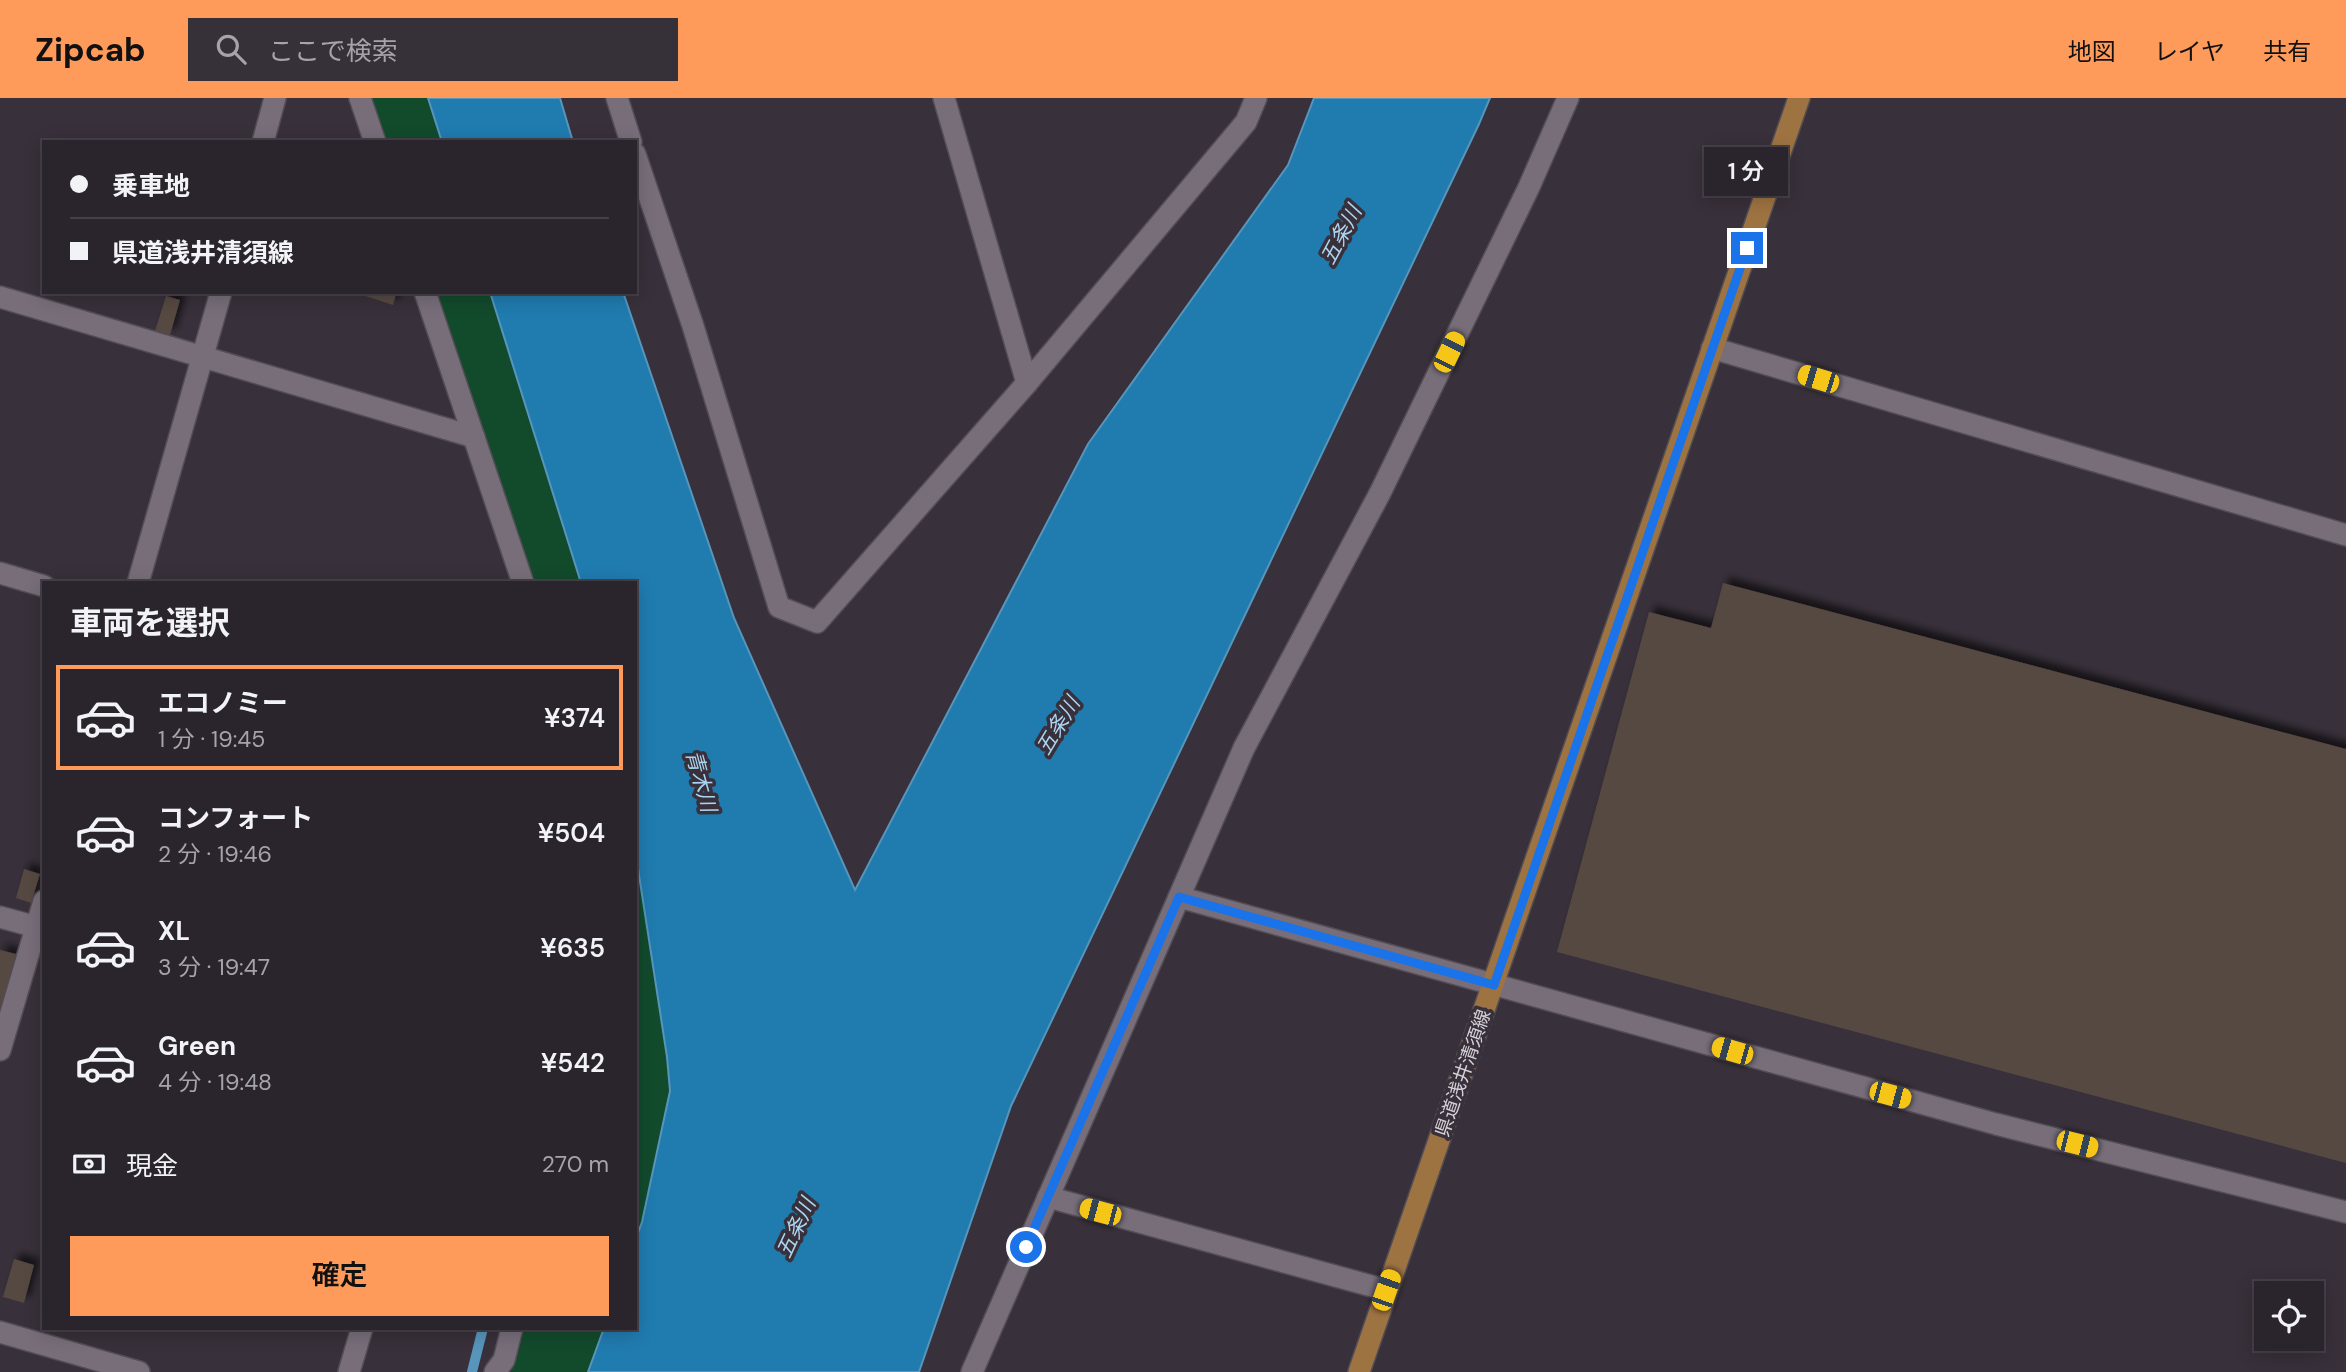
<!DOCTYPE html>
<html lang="ja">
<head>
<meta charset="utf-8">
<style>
  :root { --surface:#2a242c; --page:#363038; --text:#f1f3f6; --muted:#a5a4a9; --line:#464148; --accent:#ff9b5a }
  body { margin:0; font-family:"DM Sans","Noto Sans JP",sans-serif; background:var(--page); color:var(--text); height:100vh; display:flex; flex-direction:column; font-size:26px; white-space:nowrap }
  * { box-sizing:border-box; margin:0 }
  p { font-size:23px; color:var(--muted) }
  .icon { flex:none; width:38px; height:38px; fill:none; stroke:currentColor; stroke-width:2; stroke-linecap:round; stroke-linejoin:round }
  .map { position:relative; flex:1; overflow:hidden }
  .drawer { position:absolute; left:42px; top:483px; width:595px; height:749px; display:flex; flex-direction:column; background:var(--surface); border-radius:0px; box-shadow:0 4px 18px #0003,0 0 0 2px var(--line) }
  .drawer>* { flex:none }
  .guide { position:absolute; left:42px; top:42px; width:595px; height:154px; border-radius:0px; box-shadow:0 4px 18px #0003,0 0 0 2px var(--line); display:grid; align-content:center; height:154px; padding:0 28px; background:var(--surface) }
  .fabs { position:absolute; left:2254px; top:1183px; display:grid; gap:14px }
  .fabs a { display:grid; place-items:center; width:70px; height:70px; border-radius:0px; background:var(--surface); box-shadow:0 4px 18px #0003,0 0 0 2px var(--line); font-size:35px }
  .end { position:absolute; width:32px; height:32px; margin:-16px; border:9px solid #1a73e8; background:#fff; box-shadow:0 0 0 4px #fff }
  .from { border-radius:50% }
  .bubble { position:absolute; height:49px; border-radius:0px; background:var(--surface); box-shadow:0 4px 18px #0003,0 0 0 2px var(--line); font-size:23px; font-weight:600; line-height:49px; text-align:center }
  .car { position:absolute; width:21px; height:42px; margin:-21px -10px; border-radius:9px; box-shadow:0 0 5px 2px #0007; background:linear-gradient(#f5c518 24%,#345 0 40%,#f5c518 0 76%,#345 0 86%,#f5c518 0) }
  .guide b { display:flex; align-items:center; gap:24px; height:66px; font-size:26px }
  .guide b+b { border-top:2px solid var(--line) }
  .guide i { width:18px; height:18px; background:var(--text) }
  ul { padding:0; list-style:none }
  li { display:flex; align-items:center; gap:21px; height:105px; margin:0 14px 10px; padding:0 14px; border:4px solid transparent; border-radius:0px }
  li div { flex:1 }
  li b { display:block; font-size:26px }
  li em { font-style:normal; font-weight:600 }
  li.current { border-color:var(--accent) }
  li>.icon { width:63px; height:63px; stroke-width:1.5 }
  h2 { padding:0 28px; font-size:32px; line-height:84px }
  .pay { display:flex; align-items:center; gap:18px; height:77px; padding:0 28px; font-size:26px }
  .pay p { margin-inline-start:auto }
  .cta { display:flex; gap:14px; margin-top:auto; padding:14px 28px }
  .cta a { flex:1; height:80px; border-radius:0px; background:var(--accent); color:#111; font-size:28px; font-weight:600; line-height:80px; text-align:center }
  header { display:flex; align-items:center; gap:42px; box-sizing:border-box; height:98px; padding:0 35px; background:var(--accent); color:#111 }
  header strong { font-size:33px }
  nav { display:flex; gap:38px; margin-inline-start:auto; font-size:24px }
  .search { width:490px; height:63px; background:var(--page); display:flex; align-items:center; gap:18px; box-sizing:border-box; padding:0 24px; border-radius:0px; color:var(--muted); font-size:26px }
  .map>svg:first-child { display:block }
</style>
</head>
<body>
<header>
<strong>Zipcab</strong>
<div class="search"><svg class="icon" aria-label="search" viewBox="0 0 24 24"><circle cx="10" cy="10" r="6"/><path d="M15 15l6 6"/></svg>ここで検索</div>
<nav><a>地図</a><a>レイヤ</a><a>共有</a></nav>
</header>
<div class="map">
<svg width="2346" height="1274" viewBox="0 0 2346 1274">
  <defs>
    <filter id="shadow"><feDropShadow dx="6" dy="-6" stdDeviation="3.5" flood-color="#0009"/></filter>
  </defs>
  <rect width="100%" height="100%" fill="#38303a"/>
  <g fill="#124a2c">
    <path d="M372,0H428L442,44H387Z"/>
    <path d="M436,194H490L581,485H526Z"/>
    <path d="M635,751L667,959L670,993L642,1124L635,1143Z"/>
    <path d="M523,1230H604L588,1274H511Z"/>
  </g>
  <g fill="#207baf" stroke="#5795bb" stroke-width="2">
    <path d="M428,0H560L573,44H442Z"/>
    <path d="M1314,0H1490L1479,26L1011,1008L919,1274H588L604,1230H635V1143L642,1124L670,993L667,959L635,751V485H581L490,194H623L734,520L855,792L1088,346L1288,67Z"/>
  </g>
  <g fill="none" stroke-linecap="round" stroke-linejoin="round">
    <path stroke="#5795bb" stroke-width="10" d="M472,1274L483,1230"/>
  </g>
  <g fill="#564843" filter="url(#shadow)">
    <path d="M353,194H390L396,196L393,207Z"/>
    <path d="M166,198L180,202L170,237L155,233Z"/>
    <path d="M1723,485L2346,651V1065L1557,854L1649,514L1711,530Z"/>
    <path d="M24,771L40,776L31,805L16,800Z"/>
    <path d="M0,852L16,856L1,910H0Z"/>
    <path d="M14,1161L34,1167L24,1205L3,1199Z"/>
  </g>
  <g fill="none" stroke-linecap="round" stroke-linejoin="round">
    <defs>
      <g id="minor">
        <path d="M360,0L375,44"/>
        <path d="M617,0L631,44"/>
        <path d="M944,0L1027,285"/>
        <path d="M263,44L275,0"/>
        <path d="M635,56L693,228L779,509L817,524L1027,285L1246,24L1256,0"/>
        <path d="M425,194L523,485"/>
        <path d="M0,199L474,339"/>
        <path d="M1712,250L2346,437"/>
        <path d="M0,475L44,488"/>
        <path d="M138,485L221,194"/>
        <path d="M1179,799L1996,1026L2346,1114"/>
        <path d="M0,819L44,831"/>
        <path d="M0,952L44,803"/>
        <path d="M1048,1099L1386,1192"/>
        <path d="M0,1234L139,1274"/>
        <path d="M349,1274L362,1230"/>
        <path d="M495,1274L504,1262L512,1230"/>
        <path d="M972,1274L1244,650L1380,395L1529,89L1568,0"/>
      </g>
      <path id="major" d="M1359,1274L1799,0"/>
    </defs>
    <use href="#minor" stroke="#524c54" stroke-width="24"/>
    <use href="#major" stroke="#524c54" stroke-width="24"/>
    <use href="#minor" stroke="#776e7a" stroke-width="21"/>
    <use href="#major" stroke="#9e7342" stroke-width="21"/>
  </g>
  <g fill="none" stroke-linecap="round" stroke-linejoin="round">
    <path stroke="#1a73e8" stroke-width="9" d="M1026,1149L1179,799L1494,887L1747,150"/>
  </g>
  <g text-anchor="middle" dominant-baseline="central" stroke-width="7" stroke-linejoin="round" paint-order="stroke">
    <g font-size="19" fill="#d6d1d8" stroke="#38303a">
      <text transform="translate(1463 975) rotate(-71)">県道浅井清須線</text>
    </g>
    <g font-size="21" font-style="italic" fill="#acd4f0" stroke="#38303a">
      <text transform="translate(1341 137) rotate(-62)">五条川</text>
      <text transform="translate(1058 628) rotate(-59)">五条川</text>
      <text transform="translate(701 683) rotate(75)">青木川</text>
      <text transform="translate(796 1130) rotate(-65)">五条川</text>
    </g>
  </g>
</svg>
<div class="fabs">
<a><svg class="icon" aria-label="locate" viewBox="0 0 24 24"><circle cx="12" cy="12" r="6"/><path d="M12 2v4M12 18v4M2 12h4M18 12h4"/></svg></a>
</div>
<i class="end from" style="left:1026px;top:1149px"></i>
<i class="end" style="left:1747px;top:150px"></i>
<div class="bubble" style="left:1704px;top:49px;width:84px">1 分</div>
<i class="car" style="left:1449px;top:254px;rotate:26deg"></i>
<i class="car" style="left:1818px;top:281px;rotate:287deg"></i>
<i class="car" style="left:1732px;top:953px;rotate:286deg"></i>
<i class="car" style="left:1890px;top:997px;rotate:105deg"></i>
<i class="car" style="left:2077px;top:1046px;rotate:104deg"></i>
<i class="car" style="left:1100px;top:1114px;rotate:285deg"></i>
<i class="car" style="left:1386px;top:1192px;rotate:19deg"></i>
<div class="guide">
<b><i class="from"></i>乗車地</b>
<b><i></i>県道浅井清須線</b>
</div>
<section class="drawer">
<h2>車両を選択</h2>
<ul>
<li class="current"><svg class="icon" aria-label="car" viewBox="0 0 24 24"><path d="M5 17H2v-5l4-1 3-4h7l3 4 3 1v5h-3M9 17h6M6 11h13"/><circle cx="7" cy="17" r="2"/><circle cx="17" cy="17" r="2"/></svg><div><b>エコノミー</b><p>1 分 · 19:45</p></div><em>¥374</em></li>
<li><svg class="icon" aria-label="car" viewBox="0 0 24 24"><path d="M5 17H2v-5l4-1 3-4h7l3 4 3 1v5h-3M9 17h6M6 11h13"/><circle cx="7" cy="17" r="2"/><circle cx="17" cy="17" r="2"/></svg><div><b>コンフォート</b><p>2 分 · 19:46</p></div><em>¥504</em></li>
<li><svg class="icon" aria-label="car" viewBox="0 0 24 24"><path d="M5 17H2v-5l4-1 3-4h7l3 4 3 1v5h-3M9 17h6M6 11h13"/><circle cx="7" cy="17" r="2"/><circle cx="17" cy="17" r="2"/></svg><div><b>XL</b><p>3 分 · 19:47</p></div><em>¥635</em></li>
<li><svg class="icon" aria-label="car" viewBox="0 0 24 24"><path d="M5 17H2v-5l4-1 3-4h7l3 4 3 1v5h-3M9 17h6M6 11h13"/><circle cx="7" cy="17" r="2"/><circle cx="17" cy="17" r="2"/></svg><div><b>Green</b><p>4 分 · 19:48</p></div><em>¥542</em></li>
</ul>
<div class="pay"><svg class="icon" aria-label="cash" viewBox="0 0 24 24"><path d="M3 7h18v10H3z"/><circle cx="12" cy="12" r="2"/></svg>現金<p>270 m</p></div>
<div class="cta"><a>確定</a></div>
</section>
</div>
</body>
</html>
